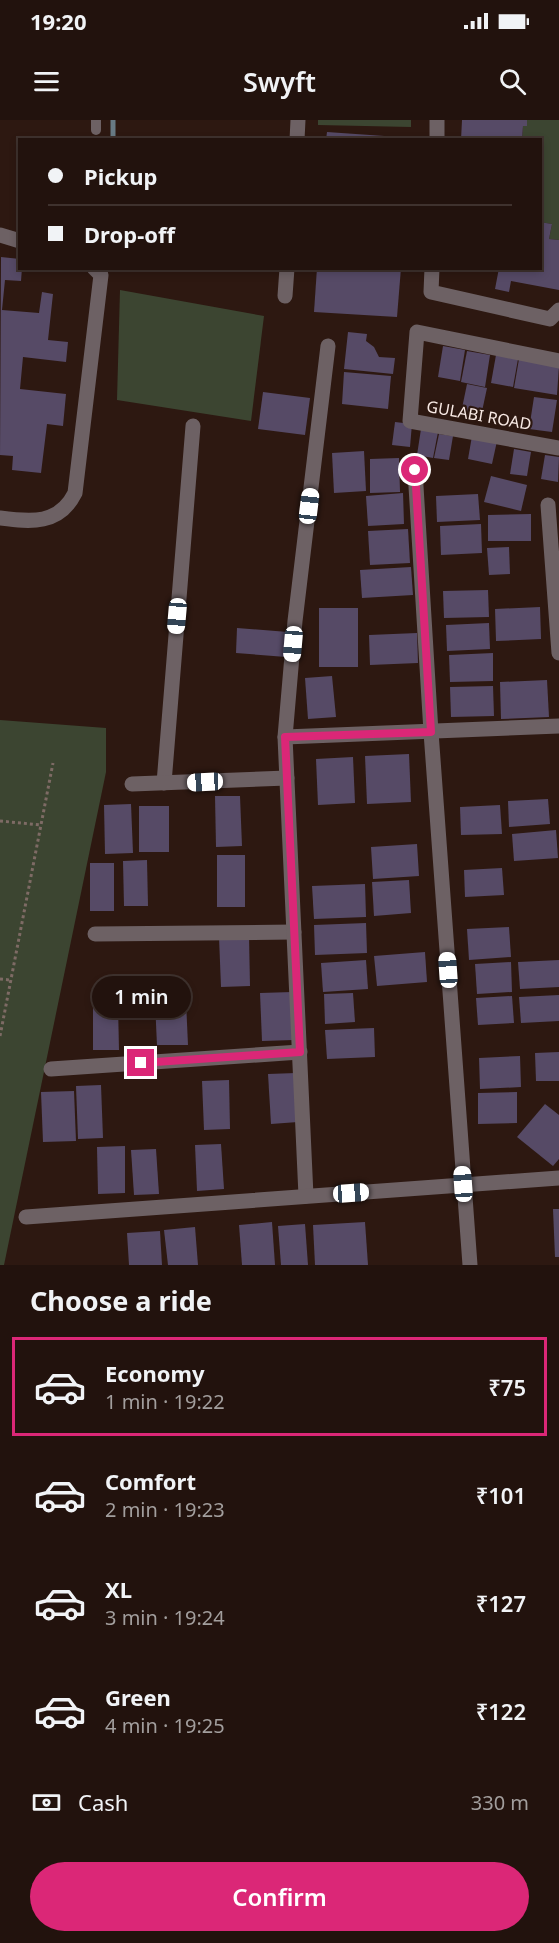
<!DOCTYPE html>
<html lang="en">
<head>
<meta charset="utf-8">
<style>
  :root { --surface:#22120d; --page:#2a1b16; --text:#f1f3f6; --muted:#a29e9d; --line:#3f322e; --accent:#db2777 }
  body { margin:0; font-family:"Noto Sans",sans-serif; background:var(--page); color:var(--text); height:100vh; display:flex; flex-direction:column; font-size:22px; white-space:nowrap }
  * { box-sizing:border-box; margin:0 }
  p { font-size:20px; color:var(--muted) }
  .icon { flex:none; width:33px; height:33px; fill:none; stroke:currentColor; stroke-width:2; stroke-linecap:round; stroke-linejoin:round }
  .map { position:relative; height:1145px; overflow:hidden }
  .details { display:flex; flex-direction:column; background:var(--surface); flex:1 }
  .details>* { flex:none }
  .hud { position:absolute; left:18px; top:18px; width:524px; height:132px; border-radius:0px; box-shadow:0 3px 9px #0003,0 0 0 2px var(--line); display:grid; align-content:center; height:132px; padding:0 30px; background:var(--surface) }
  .end { position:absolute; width:27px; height:27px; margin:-14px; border:8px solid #db2777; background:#fff; box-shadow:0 0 0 3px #fff }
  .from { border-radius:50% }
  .bubble { position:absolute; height:42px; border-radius:21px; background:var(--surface); box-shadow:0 3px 9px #0003,0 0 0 2px var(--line); font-size:20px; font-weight:600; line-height:42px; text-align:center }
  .car { position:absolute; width:18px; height:36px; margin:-18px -9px; border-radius:8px; box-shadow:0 0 4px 2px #0007; background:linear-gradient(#fff 24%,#345 0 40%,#fff 0 76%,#345 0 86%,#fff 0) }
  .hud b { display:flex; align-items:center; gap:21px; height:57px; font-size:22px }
  .hud b+b { border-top:2px solid var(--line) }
  .hud i { width:15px; height:15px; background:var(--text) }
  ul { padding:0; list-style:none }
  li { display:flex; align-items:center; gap:18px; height:99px; margin:0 12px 9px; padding:0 18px; border:3px solid transparent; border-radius:0px }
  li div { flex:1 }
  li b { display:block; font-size:22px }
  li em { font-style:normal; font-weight:600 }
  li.selected { border-color:var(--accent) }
  li>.icon { width:54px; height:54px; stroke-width:1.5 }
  h2 { padding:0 30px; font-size:27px; line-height:72px }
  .pay { display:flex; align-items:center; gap:15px; height:66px; padding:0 30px; font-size:22px }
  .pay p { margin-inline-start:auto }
  .action { display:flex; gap:12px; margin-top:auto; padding:12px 30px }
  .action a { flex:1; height:69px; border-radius:36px; background:var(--accent); color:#fff; font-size:24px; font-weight:600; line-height:69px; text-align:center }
  .status { display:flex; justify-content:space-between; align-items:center; height:42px; padding:0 30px; background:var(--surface); direction:ltr }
  .status svg { height:16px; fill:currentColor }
  header { display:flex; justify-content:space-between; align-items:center; height:78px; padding:0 30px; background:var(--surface); font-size:27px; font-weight:600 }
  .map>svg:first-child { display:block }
</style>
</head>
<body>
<div class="status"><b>19:20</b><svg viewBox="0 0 49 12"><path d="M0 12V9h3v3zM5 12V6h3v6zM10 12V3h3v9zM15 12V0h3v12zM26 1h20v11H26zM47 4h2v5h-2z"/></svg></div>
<header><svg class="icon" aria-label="menu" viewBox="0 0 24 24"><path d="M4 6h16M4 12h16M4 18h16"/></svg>Swyft<svg class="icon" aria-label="search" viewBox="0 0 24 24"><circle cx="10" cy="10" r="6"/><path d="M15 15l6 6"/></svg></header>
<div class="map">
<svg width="559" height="1145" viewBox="0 0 559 1145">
  <rect width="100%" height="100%" fill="#2d1811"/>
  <g fill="#3c4531">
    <path d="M318,0H411V7L318,5Z"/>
    <path d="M527,0H559V120L549,119L552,104L540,102V20H522L523,6H527Z"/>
    <path d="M120,170L264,196L251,301L117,280Z"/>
    <path d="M0,600L106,608V652L4,1145H0Z"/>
  </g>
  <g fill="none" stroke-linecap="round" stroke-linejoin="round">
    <path stroke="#687a84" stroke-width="5" d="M113,20V0"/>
  </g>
  <g fill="#564a66">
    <path d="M462,0H527V6H523L522,20H461Z"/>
    <path d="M327,12L413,18L412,20H326Z"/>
    <path d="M540,102L552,104L549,119L559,120V170L511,161L509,172L495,169L499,148H540Z"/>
    <path d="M1,137L20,139V148H22L21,161L5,160L2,190L39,193L42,172L53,174L48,220L68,222L66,242L23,237L20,269L66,274L63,306L47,304L41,353L12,350L13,336L0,335Z"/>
    <path d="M317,148H401L397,197L314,192Z"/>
    <path d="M348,212L367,214L366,221L374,227L379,237L395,238L393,254L344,249Z"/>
    <path d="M443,226L465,230L460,261L438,257Z"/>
    <path d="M467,231L490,235L485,267L461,262Z"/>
    <path d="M496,235L518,239L513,267L491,263Z"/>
    <path d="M519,239L559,246L557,275L514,268Z"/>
    <path d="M344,252L391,256L388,289L342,284Z"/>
    <path d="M467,264L487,268L481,296L461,293Z"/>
    <path d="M263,272L310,278L305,315L258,309Z"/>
    <path d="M534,277L557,280L552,312L529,309Z"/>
    <path d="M395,302L412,304L410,327L392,325Z"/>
    <path d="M421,309L438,312L433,338L417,335Z"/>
    <path d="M439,314L453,316L449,340L434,338Z"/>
    <path d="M472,316L497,321L492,344L468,339Z"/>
    <path d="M514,329L531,332L527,356L510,354Z"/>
    <path d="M364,331L366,371L334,373L332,333Z"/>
    <path d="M545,335L559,337L558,362L541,359Z"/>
    <path d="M399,338L400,372L370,373V339Z"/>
    <path d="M491,356L527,365L521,391L484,382Z"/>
    <path d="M403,373L404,404L368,406L366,376Z"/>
    <path d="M478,374L480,400L437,402L436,376Z"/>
    <path d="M531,394V421H488V395Z"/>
    <path d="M481,404L482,433L441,435L440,406Z"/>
    <path d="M408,409L410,443L370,445L368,411Z"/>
    <path d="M509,427L510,454L489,455L487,428Z"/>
    <path d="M411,447L413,475L362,478L360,450Z"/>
    <path d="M488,470L489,497L444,498L443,471Z"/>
    <path d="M540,487L541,519L496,521L495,489Z"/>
    <rect x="319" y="488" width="39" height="59"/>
    <path d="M489,503L490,529L447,531L446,505Z"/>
    <path d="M237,508L288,512L286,537L236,533Z"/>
    <path d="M417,513L418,543L370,545L369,515Z"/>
    <path d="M493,533V561L450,562L449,535Z"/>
    <path d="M332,556L336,597L308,599L305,558Z"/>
    <path d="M547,560L549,597L501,599L500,562Z"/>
    <path d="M493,566L494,596L451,597L450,567Z"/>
    <path d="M409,634L411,682L367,684L365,636Z"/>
    <path d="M353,637L355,683L318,685L316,639Z"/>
    <path d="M215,676H240L242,726L216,727Z"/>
    <path d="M548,679L550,704L509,707L508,681Z"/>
    <path d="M131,684L133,733L105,734L104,685Z"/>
    <path d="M500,685L502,714L461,715L460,687Z"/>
    <rect x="139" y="686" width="30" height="46"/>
    <path d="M556,710L558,738L514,741L512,714Z"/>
    <path d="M417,724L419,756L373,759L371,727Z"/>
    <rect x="217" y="735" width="28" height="52"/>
    <path d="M147,740L148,786H124L123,741Z"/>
    <rect x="90" y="743" width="24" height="48"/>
    <path d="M502,748L504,775L465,777L464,750Z"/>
    <path d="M409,760L411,793L374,796L372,762Z"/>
    <path d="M365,764L366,797L314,799L312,766Z"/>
    <path d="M366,803L367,833L315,835L314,805Z"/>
    <path d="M509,807L511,837L469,840L467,809Z"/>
    <path d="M249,816L250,866L221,867L219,817Z"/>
    <path d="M425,832L427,862L377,866L374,836Z"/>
    <path d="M366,840L368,869L323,872L321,843Z"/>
    <path d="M559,840V867L520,869L518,842Z"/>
    <path d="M511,842L512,872L477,874L475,844Z"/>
    <path d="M292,872L294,920L262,921L260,873Z"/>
    <path d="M353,873L355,902L325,904L324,874Z"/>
    <path d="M559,875V901L521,903L519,877Z"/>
    <path d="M512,876L514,903L478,905L476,878Z"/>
    <path d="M186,881L188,925H157L155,882Z"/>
    <path d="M93,885H118L119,930H93Z"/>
    <path d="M374,908L375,937L327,939L325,910Z"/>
    <path d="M559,932V961H536L535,933Z"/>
    <path d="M520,936L521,967L480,969L479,938Z"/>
    <path d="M296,953L298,1002L271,1004L268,954Z"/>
    <path d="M229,960L230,1009L204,1010L202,961Z"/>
    <path d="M101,965L103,1018L78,1019L76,966Z"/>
    <path d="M74,971L76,1021L43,1022L41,972Z"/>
    <path d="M517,972V1003L478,1004V973Z"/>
    <path d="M545,984L559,995V1039L553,1046L517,1017Z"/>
    <path d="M221,1024L224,1069L197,1071L195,1025Z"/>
    <path d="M125,1026V1073L98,1074L97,1027Z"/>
    <path d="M156,1029L159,1074L134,1075L131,1030Z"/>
    <path d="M553,1089H559V1137H555Z"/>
    <path d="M272,1102L275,1145H242L239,1105Z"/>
    <path d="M365,1102L368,1145H315L313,1105Z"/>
    <path d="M305,1104L308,1145H281L278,1106Z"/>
    <path d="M195,1107L198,1145H168L164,1110Z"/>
    <path d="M160,1111L162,1145H129L127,1113Z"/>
  </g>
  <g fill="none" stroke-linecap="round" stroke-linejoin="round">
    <g stroke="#7e6b65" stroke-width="3" stroke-dasharray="3 3" stroke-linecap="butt">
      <path d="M0,701L41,705"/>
      <path d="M0,859L10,860"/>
      <path d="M0,916L53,643"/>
    </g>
    <path stroke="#6d6164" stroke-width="10" d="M96,10V0"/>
    <g stroke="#6d6164" stroke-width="15">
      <path d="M297,20L298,0"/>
      <path d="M437,20V0"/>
      <path d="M0,115L20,121"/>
      <path d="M432,148L431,172L550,199L559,190"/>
      <path d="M285,176L287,148"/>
      <path d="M559,241L417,212L410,301L559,328"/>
      <path d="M415,350L431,612L470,1145"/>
      <path d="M548,385L559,533"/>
      <path d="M0,398C31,402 59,405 75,373L101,155L94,148"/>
      <path d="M285,617L559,606"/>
      <path d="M164,663L193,306"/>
      <path d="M132,664L287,658"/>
      <path d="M95,814L294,812"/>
      <path d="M51,949L300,932"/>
      <path d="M306,1076L285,617L295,501L328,226"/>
      <path d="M26,1097L559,1058"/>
    </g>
  </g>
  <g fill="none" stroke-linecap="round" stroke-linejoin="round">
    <path stroke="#db2777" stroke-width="8" d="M141,943L300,932L285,617L431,612L415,350"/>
  </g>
  <g text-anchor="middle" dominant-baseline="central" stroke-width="4.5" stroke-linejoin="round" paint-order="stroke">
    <g font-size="16" fill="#f8e9e4" stroke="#2d1811">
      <text transform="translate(479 295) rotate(10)">GULABI ROAD</text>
    </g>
  </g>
</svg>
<i class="end from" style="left:415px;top:350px"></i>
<i class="end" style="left:141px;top:943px"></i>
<div class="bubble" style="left:92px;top:856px;width:99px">1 min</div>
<i class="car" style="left:309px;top:386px;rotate:7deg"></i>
<i class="car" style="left:177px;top:496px;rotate:185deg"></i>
<i class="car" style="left:293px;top:524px;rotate:185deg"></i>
<i class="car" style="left:205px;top:662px;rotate:267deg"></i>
<i class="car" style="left:448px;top:850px;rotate:356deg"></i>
<i class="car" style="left:463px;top:1064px;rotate:356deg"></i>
<i class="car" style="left:351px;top:1073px;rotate:86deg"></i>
<div class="hud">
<b><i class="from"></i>Pickup</b>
<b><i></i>Drop-off</b>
</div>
</div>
<section class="details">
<h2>Choose a ride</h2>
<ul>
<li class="selected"><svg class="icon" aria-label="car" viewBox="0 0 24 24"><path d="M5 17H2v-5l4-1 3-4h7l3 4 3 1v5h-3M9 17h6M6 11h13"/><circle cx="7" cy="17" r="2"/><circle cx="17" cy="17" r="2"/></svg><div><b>Economy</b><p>1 min · 19:22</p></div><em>₹75</em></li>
<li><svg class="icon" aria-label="car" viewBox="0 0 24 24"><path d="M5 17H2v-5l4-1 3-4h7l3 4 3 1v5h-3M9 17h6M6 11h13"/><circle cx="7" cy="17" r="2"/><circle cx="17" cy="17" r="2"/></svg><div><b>Comfort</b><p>2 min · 19:23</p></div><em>₹101</em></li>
<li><svg class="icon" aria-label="car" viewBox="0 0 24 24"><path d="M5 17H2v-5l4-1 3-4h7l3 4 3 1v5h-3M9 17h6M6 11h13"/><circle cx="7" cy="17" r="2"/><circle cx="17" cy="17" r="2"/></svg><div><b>XL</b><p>3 min · 19:24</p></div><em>₹127</em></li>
<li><svg class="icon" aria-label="car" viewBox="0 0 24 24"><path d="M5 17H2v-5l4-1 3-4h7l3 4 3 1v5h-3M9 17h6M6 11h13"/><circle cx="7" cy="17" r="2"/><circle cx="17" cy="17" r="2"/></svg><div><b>Green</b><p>4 min · 19:25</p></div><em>₹122</em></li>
</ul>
<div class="pay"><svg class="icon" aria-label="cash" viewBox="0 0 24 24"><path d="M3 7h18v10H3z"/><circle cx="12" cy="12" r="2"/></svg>Cash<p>330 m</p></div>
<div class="action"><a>Confirm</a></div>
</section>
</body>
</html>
